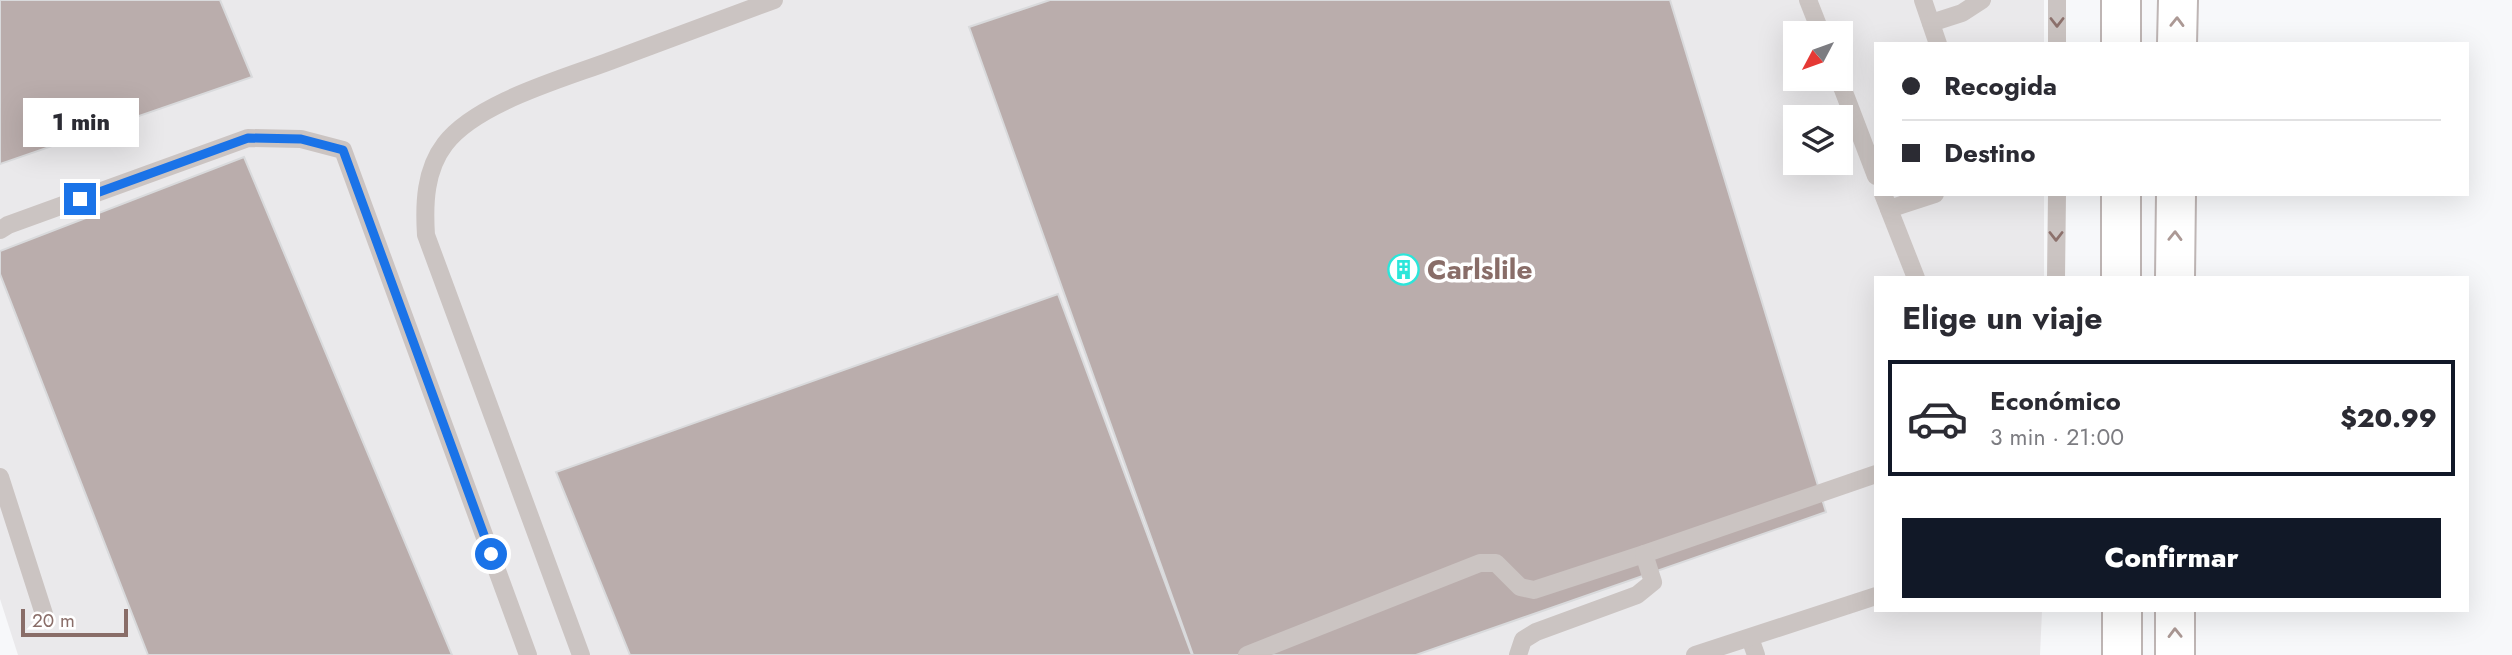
<!DOCTYPE html>
<html lang="es">
<head>
<meta charset="utf-8">
<style>
  :root { --surface:#fff; --page:#f2f2f3; --text:#2b2b33; --muted:#7c7c81; --line:#e1e1e2; --accent:#111827 }
  body { margin:0; font-family:Jost,sans-serif; background:var(--page); color:var(--text); height:100vh; display:flex; flex-direction:column; font-size:26px; white-space:nowrap }
  * { box-sizing:border-box; margin:0 }
  p { font-size:23px; color:var(--muted) }
  .icon { flex:none; width:38px; height:38px; fill:none; stroke:currentColor; stroke-width:2; stroke-linecap:round; stroke-linejoin:round }
  .map { position:relative; flex:1; overflow:hidden }
  .drawer { position:absolute; left:1874px; top:276px; width:595px; height:336px; display:flex; flex-direction:column; background:var(--surface); border-radius:0px; box-shadow:0 7px 28px #0002 }
  .drawer>* { flex:none }
  .hud { position:absolute; left:1874px; top:42px; width:595px; height:154px; border-radius:0px; box-shadow:0 7px 28px #0002; display:grid; align-content:center; height:154px; padding:0 28px; background:var(--surface) }
  .needle { width:46px; rotate:229deg }
  .fabs { position:absolute; left:1783px; top:21px; display:grid; gap:14px }
  .fabs a { display:grid; place-items:center; width:70px; height:70px; border-radius:0px; background:var(--surface); box-shadow:0 7px 28px #0002; font-size:35px }
  .scale { position:absolute; left:21px; bottom:18px; width:107px; box-sizing:border-box; padding-left:7px; border:4px solid #896d68; border-top:0; font-size:19px; line-height:24px; white-space:nowrap; color:#896d68; -webkit-text-stroke:5px #fff; paint-order:stroke }
  .end { position:absolute; width:32px; height:32px; margin:-16px; border:9px solid #1a73e8; background:#fff; box-shadow:0 0 0 4px #fff }
  .from { border-radius:50% }
  .bubble { position:absolute; height:49px; border-radius:0px; background:var(--surface); box-shadow:0 7px 28px #0002; font-size:23px; font-weight:800; line-height:49px; text-align:center }
  .hud b { display:flex; align-items:center; gap:24px; height:66px; font-size:26px }
  .hud b+b { border-top:2px solid var(--line) }
  .hud i { width:18px; height:18px; background:var(--text) }
  ul { padding:0; list-style:none }
  li { display:flex; align-items:center; gap:21px; height:116px; margin:0 14px 10px; padding:0 14px; border:4px solid var(--line); border-radius:0px }
  li div { flex:1 }
  li b { display:block; font-size:26px }
  li em { font-style:normal; font-weight:800 }
  li.active { border-color:var(--accent) }
  li>.icon { width:63px; height:63px; stroke-width:1.5 }
  h2 { padding:0 28px; font-size:32px; line-height:84px }
  .primary-button { display:flex; gap:14px; margin-top:auto; padding:14px 28px }
  .primary-button a { flex:1; height:80px; border-radius:0px; background:var(--accent); color:#fff; font-size:28px; font-weight:800; line-height:80px; text-align:center }
  .map>svg:first-child { display:block }
</style>
</head>
<body>
<div class="map">
<svg width="2512" height="655" viewBox="0 0 2512 655">
  <rect width="100%" height="100%" fill="#f7f8fa"/>
  <path fill="#eae9eb" fill-rule="evenodd" d="M0,0H2044V44H1876V194H2044V278H1876V611H2042L2040,655H18L0,599ZM1796,33H1841V79H1796ZM1796,117H1841V163H1796Z"/>
  <g fill="#baadac" stroke="#d9dadc" stroke-width="2">
    <path d="M0,0H220L252,77L0,164Z"/>
    <path d="M1050,0H1670L1826,512L1416,655H1193L969,27Z"/>
    <path d="M244,157L452,655H148L0,274V251Z"/>
    <path d="M1058,294L1192,655H630L556,472Z"/>
  </g>
  <g fill="none" stroke-linecap="round" stroke-linejoin="round">
    <defs>
      <g id="primary">
        <path d="M2121,44V0"/>
        <path d="M2177,44L2178,0"/>
        <path d="M2121,278V194"/>
        <path d="M2175,278L2176,194"/>
        <path d="M2122,611V655"/>
        <path d="M2175,611V655"/>
      </g>
    </defs>
    <use href="#primary" stroke="#beb5b4" stroke-width="42"/>
    <g stroke="#cbc4c2" stroke-width="18">
      <path d="M1808,0L1821,33"/>
      <path d="M1923,0L1938,44"/>
      <path d="M2057,0V44"/>
      <path d="M1931,23L1962,13L1982,0"/>
      <path d="M1839,79L1876,176"/>
      <path d="M1883,194L1916,278"/>
      <path d="M1889,209L1935,194"/>
      <path d="M0,230L8,225L248,138L301,139L343,150L528,655"/>
      <path d="M2056,278L2057,194"/>
      <path d="M0,477L44,614"/>
      <path d="M1750,638L1756,655"/>
      <path d="M581,655L426,235C424,204 425,170 445,144C476,103 562,79 610,61C664,41 719,21 774,0"/>
      <path d="M1247,655L1480,563H1496L1520,587L1534,590L1644,554L1876,474"/>
      <path d="M1518,655L1523,640L1536,632L1637,595L1653,582L1644,554"/>
      <path d="M1695,655L1876,596"/>
    </g>
    <use href="#primary" stroke="#fff" stroke-width="38"/>
  </g>
  <defs><path id="oneway-chevron" d="M-2-3.5L2.5 0L-2 3.5" fill="none" stroke-width="1.6" stroke-linecap="round" stroke-linejoin="round" transform="scale(1.75)"/></defs>
  <g stroke="#8c716c">
    <use href="#oneway-chevron" transform="translate(2057 22) rotate(90)"/>
    <use href="#oneway-chevron" transform="translate(2056 236) rotate(90)"/>
  </g>
  <g stroke="#ac9995">
    <use href="#oneway-chevron" transform="translate(2177 22) rotate(-89)"/>
    <use href="#oneway-chevron" transform="translate(2175 236) rotate(-89)"/>
    <use href="#oneway-chevron" transform="translate(2175 633) rotate(-91)"/>
  </g>
  <g fill="none" stroke-linecap="round" stroke-linejoin="round">
    <path stroke="#1a73e8" stroke-width="9" d="M80,199L248,138L301,139L343,150L491,554"/>
  </g>
  <defs>
    <symbol id="building-ring" viewBox="-11 -11 22 22"><circle r="9.5" fill="#fff" stroke="#2be6da" stroke-width="1.5"/><path d="M-4-6H4V6H1V3H-1V6H-4ZM-2.5-4.3h1.7v1.8h-1.7ZM.8-4.3h1.7v1.8H.8ZM-2.5-1h1.7V.8h-1.7ZM.8-1h1.7V.8H.8Z" fill="#2be6da"/></symbol>
  </defs>
  <g fill-rule="evenodd">
    <use href="#building-ring" x="1386" y="252" width="35" height="35"/>
  </g>
  <g text-anchor="middle" dominant-baseline="central" stroke-width="7" stroke-linejoin="round" paint-order="stroke">
    <g font-size="28" font-weight="bold" fill="#896d68" stroke="#fff" text-anchor="start">
      <text x="1427" y="269">Carlslile</text>
    </g>
  </g>
</svg>
<div class="fabs">
<a><svg class="needle" viewBox="-14 -14 28 28"><path d="M0-13l5 13h-10z" fill="#e53935"/><path d="M0 13l5-13h-10z" fill="#7c7c81"/></svg></a>
<a><svg class="icon" aria-label="layers" viewBox="0 0 24 24"><path d="M12 4l9 5-9 5-9-5zM3 14l9 5 9-5"/></svg></a>
</div>
<div class="scale">20 m</div>
<i class="end from" style="left:491px;top:554px"></i>
<i class="end" style="left:80px;top:199px"></i>
<div class="bubble" style="left:23px;top:98px;width:116px">1 min</div>
<div class="hud">
<b><i class="from"></i>Recogida</b>
<b><i></i>Destino</b>
</div>
<section class="drawer">
<h2>Elige un viaje</h2>
<ul>
<li class="active"><svg class="icon" aria-label="car" viewBox="0 0 24 24"><path d="M5 17H2v-5l4-1 3-4h7l3 4 3 1v5h-3M9 17h6M6 11h13"/><circle cx="7" cy="17" r="2"/><circle cx="17" cy="17" r="2"/></svg><div><b>Económico</b><p>3 min · 21:00</p></div><em>$20.99</em></li>
</ul>
<div class="primary-button"><a>Confirmar</a></div>
</section>
</div>
</body>
</html>
